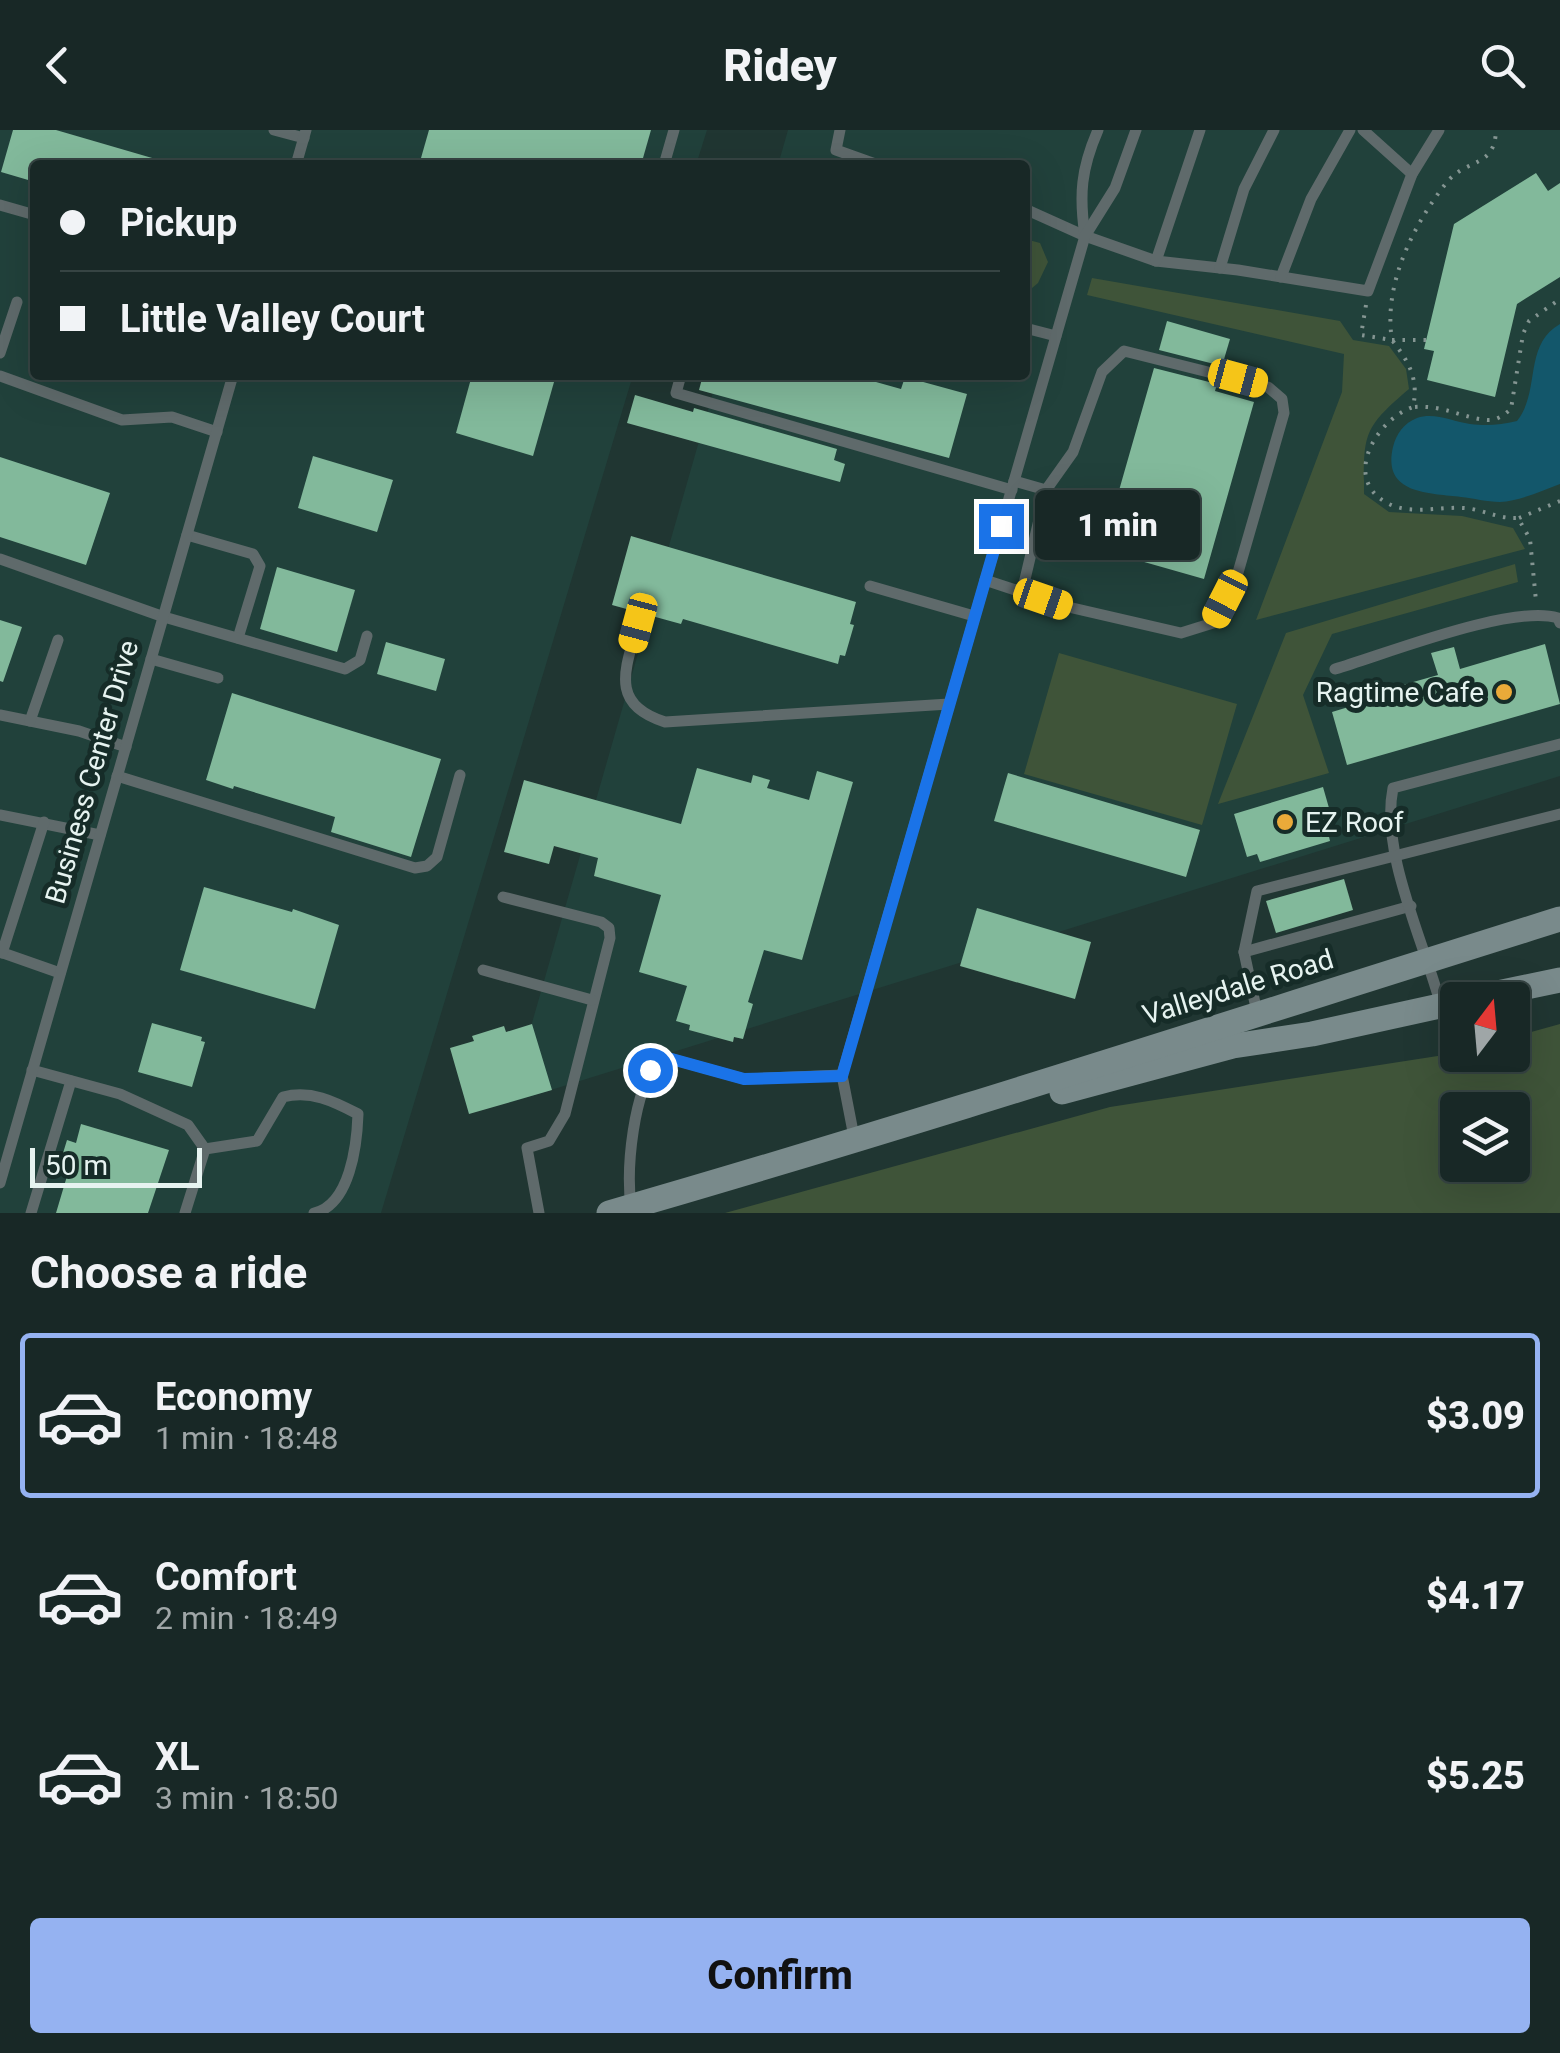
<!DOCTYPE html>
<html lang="en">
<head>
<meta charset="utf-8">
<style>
  :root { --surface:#182826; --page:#21302e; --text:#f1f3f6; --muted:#9fa6a7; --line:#364443; --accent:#95b2f1 }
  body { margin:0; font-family:Roboto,sans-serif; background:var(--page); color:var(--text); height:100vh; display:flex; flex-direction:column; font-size:38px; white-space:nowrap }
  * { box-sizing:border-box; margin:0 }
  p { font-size:32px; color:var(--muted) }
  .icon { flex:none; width:55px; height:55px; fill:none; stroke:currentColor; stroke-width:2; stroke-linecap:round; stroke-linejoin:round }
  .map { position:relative; height:1083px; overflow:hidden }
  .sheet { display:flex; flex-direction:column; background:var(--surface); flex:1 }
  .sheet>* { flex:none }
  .top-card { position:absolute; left:30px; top:30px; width:1000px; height:220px; border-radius:10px; box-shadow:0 10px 40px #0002,0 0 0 2px var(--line); display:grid; align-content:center; height:220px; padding:0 30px; background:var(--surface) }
  .needle { width:65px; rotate:16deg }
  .controls { position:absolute; left:1440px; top:852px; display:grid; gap:20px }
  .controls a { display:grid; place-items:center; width:90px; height:90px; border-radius:10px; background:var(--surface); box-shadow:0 10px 40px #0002,0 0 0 2px var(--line); font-size:50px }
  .scale { position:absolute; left:30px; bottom:25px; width:172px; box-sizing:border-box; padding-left:10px; border:5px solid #e6f3f0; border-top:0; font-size:28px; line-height:35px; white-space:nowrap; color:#e6f3f0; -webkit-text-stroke:8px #162c28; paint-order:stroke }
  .end { position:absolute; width:45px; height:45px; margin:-22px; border:12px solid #1a73e8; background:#fff; box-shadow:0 0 0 5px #fff }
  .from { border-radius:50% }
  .bubble { position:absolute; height:70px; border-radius:10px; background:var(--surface); box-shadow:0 10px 40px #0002,0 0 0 2px var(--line); font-size:32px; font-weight:800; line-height:70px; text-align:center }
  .car { position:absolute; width:30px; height:60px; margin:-30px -15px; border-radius:12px; box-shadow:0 0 8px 2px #0007; background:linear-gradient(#f5c518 24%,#345 0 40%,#f5c518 0 76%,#345 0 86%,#f5c518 0) }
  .top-card b { display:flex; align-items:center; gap:35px; height:95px; font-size:38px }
  .top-card b+b { border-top:2px solid var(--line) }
  .top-card i { width:25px; height:25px; background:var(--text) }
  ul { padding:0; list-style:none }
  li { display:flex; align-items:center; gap:30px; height:165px; margin:0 20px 15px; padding:0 10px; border:5px solid transparent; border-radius:10px }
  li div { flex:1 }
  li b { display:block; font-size:38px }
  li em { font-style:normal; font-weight:800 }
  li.selected { border-color:var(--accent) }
  li>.icon { width:90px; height:90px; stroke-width:1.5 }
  h2 { padding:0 30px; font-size:45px; line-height:120px }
  .primary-button { display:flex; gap:20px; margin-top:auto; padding:20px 30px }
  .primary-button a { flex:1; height:115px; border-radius:10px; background:var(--accent); color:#111; font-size:40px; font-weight:800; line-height:115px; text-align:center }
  header { display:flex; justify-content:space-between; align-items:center; height:130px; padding:0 30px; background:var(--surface); font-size:45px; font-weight:800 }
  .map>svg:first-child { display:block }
</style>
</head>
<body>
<header><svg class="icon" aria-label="back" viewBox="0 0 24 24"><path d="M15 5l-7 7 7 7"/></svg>Ridey<svg class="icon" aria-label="search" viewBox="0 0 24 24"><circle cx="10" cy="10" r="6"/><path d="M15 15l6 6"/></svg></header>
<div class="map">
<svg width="1560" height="1083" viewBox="0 0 1560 1083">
  <rect width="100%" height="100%" fill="#203632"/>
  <g fill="#21413b">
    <path d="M0,0H707L696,35H35V245H633L381,1083H0Z"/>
    <path d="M788,0H1560V646L509,973L718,245H1025V35H778Z"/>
  </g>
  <g fill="#3f5439" fill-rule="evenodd">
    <path d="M1025,109L1040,113L1048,132L1038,153L1025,164Z"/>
    <path d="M1092,148L1340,191L1353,210L1389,216L1406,239L1409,259C1362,299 1364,304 1364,364L1389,382L1462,386L1513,398L1525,419L1256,490L1342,262L1344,224L1087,165Z"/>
    <path d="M1515,434L1518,452L1332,504L1303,565L1329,643L1218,674L1286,503Z"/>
    <path d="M1059,523L1237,574L1202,695L1024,644Z"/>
    <path d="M1560,894V1083H725L1110,977L1457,923L1512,925L1513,907ZM1458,980H1512V1035H1458Z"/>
  </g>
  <path fill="#13576b" d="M1560,194V354C1542,361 1519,371 1500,372C1487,372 1473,368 1461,367C1428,363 1382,364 1393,317C1396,304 1404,293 1417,288C1435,282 1453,292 1470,294C1487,296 1500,295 1517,291C1541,261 1523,215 1560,194Z"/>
  <g fill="#82b99b">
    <path d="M13,0H56L159,30L158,35H35V52L1,42Z"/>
    <path d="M429,0H651L641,35H419Z"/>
    <path d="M1536,43L1548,61L1560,53V147L1517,174L1495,267L1427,250L1434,221L1424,219L1454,94Z"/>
    <path d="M1167,191L1230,209L1222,236L1159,220Z"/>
    <path d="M1154,238L1217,254L1215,261L1254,272L1204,449L1102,420Z"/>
    <path d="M472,245H556L533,326L456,303Z"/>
    <path d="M703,245H851L901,259L905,247L967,264L949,328L699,260Z"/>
    <path d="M635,265L693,282L694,278L837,319L834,330L845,334L840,352L627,293Z"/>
    <path d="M313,326L393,350L377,402L298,378Z"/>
    <path d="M0,327L110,363L86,435L0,407Z"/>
    <path d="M631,406L856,472L850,494L854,495L845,526L840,525L838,534L683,489L681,494L612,475Z"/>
    <path d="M277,437L355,460L337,522L260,499Z"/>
    <path d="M0,490L22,497L3,552L0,551Z"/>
    <path d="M386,512L445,529L436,561L377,544Z"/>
    <path d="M1545,514L1560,574L1347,635L1332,582L1355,575L1353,569L1438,545L1431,523L1454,517L1460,539Z"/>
    <path d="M232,563L441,629L411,727L331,702L335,687L234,656L233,659L206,650Z"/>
    <path d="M697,638L751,653L753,645L770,650L767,658L809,670L817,641L853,652L802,830L764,820L748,872L753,874L743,909L734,907L733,912L689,900L690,895L676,891L687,856L639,842L661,765L594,746L598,728L554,716L549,734L504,722L524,650L681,694Z"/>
    <path d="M1008,643L1200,700L1186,747L994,691Z"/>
    <path d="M1323,657L1335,699L1328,702L1330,711L1260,732L1257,724L1247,727L1234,684Z"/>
    <path d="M1344,749L1353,780L1276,803L1266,771Z"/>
    <path d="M204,757L292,782L293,779L339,795L315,879L180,840Z"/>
    <path d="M977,778L1091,812L1075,869L960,836Z"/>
    <path d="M152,893L202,907L201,911L205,912L192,957L138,942Z"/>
    <path d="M532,894L552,960L469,984L450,918L474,911L472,906L504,896L506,902Z"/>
    <path d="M81,994L169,1020L148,1083H56L70,1036L60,1033L67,1010L76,1013Z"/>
  </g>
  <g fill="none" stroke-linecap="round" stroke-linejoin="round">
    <g stroke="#849592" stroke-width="4" stroke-dasharray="2.5 8" stroke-linecap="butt">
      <path d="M1366,175L1361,205L1392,210C1409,232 1419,249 1413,277C1377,289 1341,348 1387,373C1413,387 1445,374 1472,379C1488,382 1501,389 1518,388L1530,409L1536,471"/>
      <path d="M1426,210H1392C1383,155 1413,95 1447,52C1467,28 1495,38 1496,0"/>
      <path d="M1415,277C1445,275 1464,289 1489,290C1498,290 1505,284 1511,279L1523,204L1529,191L1560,169"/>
      <path d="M1519,388L1560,371"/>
    </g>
    <g stroke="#5f6a6b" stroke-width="11">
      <path d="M274,0L304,8"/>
      <path d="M840,0L836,20L878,35"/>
      <path d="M1363,0L1412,44"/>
      <path d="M296,35L306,0"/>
      <path d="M664,35L674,0"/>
      <path d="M0,75L35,85"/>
      <path d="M1025,79L1085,106L1156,131L1238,140L1368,161L1412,44L1439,0"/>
      <path d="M1085,106C1079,65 1081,39 1098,0"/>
      <path d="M1156,131L1200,0"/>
      <path d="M1220,138L1244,59L1274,0"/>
      <path d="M1281,147L1311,69L1350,0"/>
      <path d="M1025,198L1056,206"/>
      <path d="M0,223L17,172"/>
      <path d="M681,245L676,263L1012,360"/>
      <path d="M0,246L122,290L172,287L217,302"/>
      <path d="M187,405L253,424L260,436L238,508"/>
      <path d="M0,429L164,487L345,539L360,530L367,506"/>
      <path d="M985,450L1064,476L1181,503L1213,493L1237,446L1284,283L1282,269L1268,257L1124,221L1102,242L1073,322L1046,360L1014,351"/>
      <path d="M870,456L974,486"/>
      <path d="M1022,462L1046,360"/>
      <path d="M638,493C626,538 608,574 665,592L949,574"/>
      <path d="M151,529L218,548"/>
      <path d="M1335,539C1386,524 1511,474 1558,488L1560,493"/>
      <path d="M0,585L79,601L126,617"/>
      <path d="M30,591L58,510"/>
      <path d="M117,646L415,738L427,736L437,727L460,645"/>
      <path d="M0,685L100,705"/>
      <path d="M503,767L601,792L609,798L610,808L565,984L549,1011L527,1018L539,1083"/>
      <path d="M0,822L60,843"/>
      <path d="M1244,822L1411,776"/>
      <path d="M2,823L44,692"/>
      <path d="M483,840L592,870"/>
      <path d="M1441,876C1424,811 1380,723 1393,658L1560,614"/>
      <path d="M1258,887L1244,822L1257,761L1560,684"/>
      <path d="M32,940L120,964L188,995L205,1019L185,1083"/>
      <path d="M855,1012L842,945L1085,106L1115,58L1136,0"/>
      <path d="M205,1019L257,1011L283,967C311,960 333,971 358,984C357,1015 350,1075 314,1083"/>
      <path d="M0,1053L233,245"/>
      <path d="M631,1077C626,1037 633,963 658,930L668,928L744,949L842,945"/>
      <path d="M31,1083L71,951"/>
    </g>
    <g stroke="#798a8b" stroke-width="25">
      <path d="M1464,870L1560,850"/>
      <path d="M1062,962L1233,916L1312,904L1458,872"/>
      <path d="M609,1083C928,991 1244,888 1560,789"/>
    </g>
  </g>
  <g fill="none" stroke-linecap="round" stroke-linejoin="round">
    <path stroke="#1a73e8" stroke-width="12" d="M650,940L658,930L668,928L744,949L842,946L1001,396"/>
  </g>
  <g fill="#eaaa39" stroke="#162c28" stroke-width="4">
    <circle cx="1504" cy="562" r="10"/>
    <circle cx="1285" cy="692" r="10"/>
  </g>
  <g text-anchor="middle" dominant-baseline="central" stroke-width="10" stroke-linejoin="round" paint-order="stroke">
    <g font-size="28" fill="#e6f3f0" stroke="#162c28" text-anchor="end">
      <text x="1484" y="562">Ragtime Cafe</text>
      <text x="1305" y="692" text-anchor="start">EZ Roof</text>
    </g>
    <g font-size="28" fill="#e6f3f0" stroke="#162c28">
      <text transform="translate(92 642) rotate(-74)">Business Center Drive</text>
      <text transform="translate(1238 857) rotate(-17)">Valleydale Road</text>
    </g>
  </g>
</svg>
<div class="controls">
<a><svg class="needle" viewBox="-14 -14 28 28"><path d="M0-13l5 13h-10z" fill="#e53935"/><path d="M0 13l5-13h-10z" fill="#9fa6a7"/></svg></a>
<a><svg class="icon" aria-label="layers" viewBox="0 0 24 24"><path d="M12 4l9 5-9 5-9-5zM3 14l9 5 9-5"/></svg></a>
</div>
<div class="scale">50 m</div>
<i class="end from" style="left:650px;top:940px"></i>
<i class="end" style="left:1001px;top:396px"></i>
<div class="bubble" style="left:1035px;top:360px;width:165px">1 min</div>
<i class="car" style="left:1238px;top:248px;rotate:105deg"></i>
<i class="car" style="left:1043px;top:469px;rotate:109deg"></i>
<i class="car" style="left:1225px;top:469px;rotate:207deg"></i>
<i class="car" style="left:638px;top:493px;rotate:195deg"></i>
<div class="top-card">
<b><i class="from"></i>Pickup</b>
<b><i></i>Little Valley Court</b>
</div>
</div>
<section class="sheet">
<h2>Choose a ride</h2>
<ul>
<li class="selected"><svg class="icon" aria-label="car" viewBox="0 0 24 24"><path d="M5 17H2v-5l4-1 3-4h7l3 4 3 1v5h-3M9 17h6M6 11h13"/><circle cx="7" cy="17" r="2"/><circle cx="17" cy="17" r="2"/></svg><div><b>Economy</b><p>1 min · 18:48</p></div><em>$3.09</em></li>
<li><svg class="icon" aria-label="car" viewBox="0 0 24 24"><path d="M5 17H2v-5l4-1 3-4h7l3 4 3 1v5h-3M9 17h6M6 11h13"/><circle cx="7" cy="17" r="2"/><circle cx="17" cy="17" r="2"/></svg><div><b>Comfort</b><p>2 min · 18:49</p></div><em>$4.17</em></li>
<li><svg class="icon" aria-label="car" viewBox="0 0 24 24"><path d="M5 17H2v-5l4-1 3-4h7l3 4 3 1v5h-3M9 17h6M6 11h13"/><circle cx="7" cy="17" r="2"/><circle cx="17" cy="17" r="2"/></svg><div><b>XL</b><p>3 min · 18:50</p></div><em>$5.25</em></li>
</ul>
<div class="primary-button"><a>Confirm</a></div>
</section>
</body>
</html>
